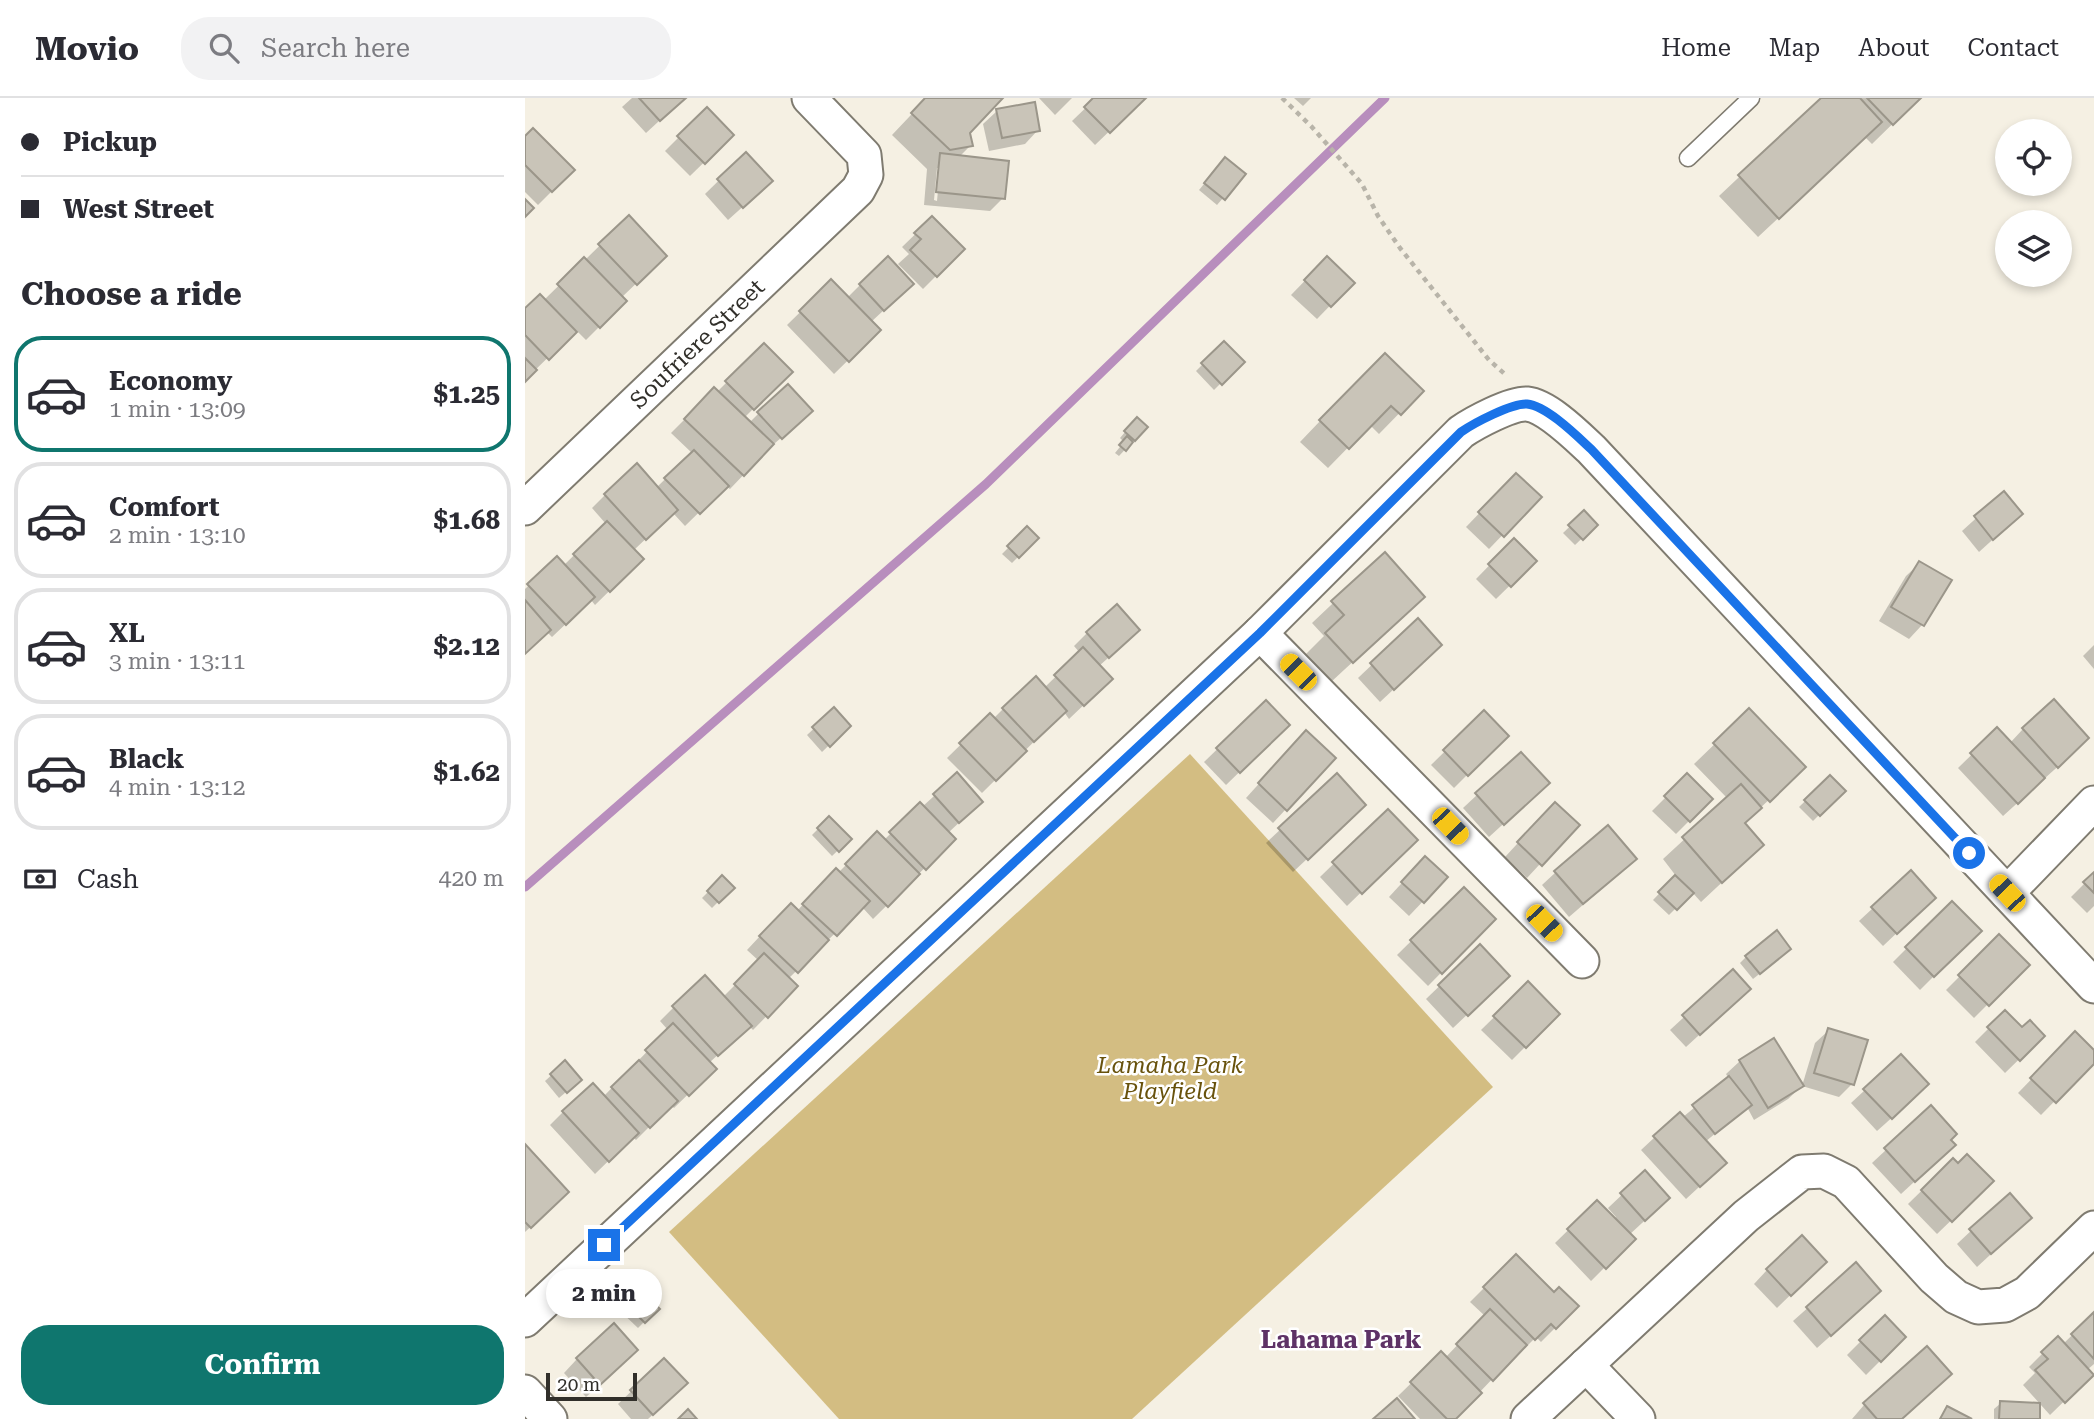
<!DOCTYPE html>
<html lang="en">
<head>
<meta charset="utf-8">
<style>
  :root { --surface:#fff; --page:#f2f2f3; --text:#2b2b33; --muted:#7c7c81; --line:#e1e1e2; --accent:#0f766e }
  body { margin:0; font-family:"Roboto Serif",serif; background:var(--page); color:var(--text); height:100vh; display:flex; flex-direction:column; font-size:26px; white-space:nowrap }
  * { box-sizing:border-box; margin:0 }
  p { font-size:23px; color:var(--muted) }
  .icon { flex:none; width:38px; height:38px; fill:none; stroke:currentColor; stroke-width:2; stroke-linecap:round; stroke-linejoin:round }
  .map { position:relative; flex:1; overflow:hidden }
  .details { display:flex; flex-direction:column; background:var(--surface); width:525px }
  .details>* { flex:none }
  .top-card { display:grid; align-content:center; height:154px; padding:0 21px; background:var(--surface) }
  .buttons { position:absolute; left:1470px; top:21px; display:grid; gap:14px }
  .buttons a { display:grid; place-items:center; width:77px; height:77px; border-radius:50%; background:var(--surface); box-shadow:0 4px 10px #0003; font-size:35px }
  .scale { position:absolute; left:21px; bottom:18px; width:91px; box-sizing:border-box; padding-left:7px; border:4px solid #312f2a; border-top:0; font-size:19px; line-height:24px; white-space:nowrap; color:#312f2a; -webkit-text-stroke:5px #fff; paint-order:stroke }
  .end { position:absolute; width:32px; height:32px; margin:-16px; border:9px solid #1a73e8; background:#fff; box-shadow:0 0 0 4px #fff }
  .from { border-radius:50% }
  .bubble { position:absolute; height:49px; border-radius:24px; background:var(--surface); box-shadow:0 4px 10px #0003; font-size:23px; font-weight:700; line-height:49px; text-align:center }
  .car { position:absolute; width:21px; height:42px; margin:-21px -10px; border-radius:9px; box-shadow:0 0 5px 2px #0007; background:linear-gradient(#f5c518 24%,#345 0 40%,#f5c518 0 76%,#345 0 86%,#f5c518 0) }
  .top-card b { display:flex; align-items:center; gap:24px; height:66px; font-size:26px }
  .top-card b+b { border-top:2px solid var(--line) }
  .top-card i { width:18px; height:18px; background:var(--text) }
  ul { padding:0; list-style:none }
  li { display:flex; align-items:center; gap:21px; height:116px; margin:0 14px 10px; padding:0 7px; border:4px solid var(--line); border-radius:28px }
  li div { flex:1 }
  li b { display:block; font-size:26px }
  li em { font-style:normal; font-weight:700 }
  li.selected { border-color:var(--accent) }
  li>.icon { width:63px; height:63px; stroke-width:1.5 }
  h2 { padding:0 21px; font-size:32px; line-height:84px }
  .pay { display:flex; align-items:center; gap:18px; height:77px; padding:0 21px; font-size:26px }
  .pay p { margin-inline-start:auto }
  .cta { display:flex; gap:14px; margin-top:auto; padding:14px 21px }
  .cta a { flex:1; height:80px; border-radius:28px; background:var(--accent); color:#fff; font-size:28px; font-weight:700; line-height:80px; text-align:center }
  header { display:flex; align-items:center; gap:42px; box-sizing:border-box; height:98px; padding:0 35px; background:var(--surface); border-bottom:2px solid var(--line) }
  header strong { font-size:33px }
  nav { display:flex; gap:38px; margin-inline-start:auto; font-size:24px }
  .search { width:490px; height:63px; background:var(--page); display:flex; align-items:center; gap:18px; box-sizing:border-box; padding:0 24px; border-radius:28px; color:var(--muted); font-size:26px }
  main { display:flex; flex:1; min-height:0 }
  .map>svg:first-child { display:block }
</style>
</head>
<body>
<header>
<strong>Movio</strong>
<div class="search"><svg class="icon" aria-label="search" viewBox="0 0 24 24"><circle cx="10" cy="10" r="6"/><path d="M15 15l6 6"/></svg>Search here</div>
<nav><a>Home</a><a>Map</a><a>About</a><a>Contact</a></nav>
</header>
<main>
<section class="details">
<div class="top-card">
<b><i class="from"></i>Pickup</b>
<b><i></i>West Street</b>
</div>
<h2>Choose a ride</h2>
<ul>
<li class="selected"><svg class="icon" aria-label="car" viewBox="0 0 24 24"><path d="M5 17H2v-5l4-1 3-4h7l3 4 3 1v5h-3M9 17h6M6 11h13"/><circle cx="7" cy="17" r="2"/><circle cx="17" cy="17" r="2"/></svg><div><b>Economy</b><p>1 min · 13:09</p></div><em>$1.25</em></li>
<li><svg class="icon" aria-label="car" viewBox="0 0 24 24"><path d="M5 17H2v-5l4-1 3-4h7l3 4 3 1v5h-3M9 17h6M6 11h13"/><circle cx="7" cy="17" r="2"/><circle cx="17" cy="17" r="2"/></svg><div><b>Comfort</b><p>2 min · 13:10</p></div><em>$1.68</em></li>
<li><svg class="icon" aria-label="car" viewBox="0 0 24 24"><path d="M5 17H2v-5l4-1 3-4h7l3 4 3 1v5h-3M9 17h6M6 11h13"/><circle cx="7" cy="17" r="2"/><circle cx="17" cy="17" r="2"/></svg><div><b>XL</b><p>3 min · 13:11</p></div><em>$2.12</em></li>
<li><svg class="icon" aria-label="car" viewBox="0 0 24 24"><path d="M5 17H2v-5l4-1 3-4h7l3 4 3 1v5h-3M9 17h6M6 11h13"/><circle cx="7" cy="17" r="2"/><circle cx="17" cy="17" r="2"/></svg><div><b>Black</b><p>4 min · 13:12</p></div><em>$1.62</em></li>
</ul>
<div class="pay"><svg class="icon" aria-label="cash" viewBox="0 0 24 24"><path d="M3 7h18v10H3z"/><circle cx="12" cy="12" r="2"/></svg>Cash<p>420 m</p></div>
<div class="cta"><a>Confirm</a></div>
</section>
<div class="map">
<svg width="1569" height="1321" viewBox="0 0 1569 1321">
  <rect width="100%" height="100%" fill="#f5f0e3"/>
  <path fill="#d3bd82" d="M665,656L968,989L607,1321H314L144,1134Z"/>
  <g fill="#0003" fill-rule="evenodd">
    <path d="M107,0H159L121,35L97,9Z"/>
    <path d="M402,0H476L443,35L446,47L434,59L478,100L465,113L399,107L402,71L367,37ZM412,70H415L412,103L409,102Z"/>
    <path d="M514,0H547L530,17Z"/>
    <path d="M571,0H619L570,47L547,23Z"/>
    <path d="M769,0H786L778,8Z"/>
    <path d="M1298,0H1394L1347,46L1340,39L1233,139L1194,98Z"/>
    <path d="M182,11L207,37L165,78L140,53Z"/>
    <path d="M472,13L513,32L500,46L464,53L458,26Z"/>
    <path d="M0,41L48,72L13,107L0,94Z"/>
    <path d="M221,56L232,96L203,122L180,96Z"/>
    <path d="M694,68L698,100L692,107L674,92Z"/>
    <path d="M104,119L140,158L97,199L100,203L61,242L51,232L0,282V212L19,202Z"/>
    <path d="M407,120L438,151L398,191L373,166L384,156L377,149Z"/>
    <path d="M802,160L827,185L792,221L766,197Z"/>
    <path d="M306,184L322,200L335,187L373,199L346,224L354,232L309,276L262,227Z"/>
    <path d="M699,245L717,264L689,292L671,273Z"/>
    <path d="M239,247L265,274L219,320L224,325L234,315L272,326L242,352L205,391L201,388L160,428L148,415L109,452L117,461L70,507L66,502L27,539L22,534L0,555V491L32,461L38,468L81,426L67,410L80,397L131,390L167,355L146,335L189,292L192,294Z"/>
    <path d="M839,277L896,293L854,336L845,327L803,370L775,344Z"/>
    <path d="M606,327L621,329L594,358L590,355L599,344L595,340Z"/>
    <path d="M991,377L1014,399L964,451L941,429Z"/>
    <path d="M1479,395L1496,416L1454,454L1437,433Z"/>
    <path d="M1059,415L1071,427L1050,447L1038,435Z"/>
    <path d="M502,431L512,440L487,465L477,456Z"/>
    <path d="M989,442L1010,463L971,501L951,481Z"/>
    <path d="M860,456L898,499L806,584L781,556L799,538L787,525Z"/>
    <path d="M1395,465L1424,482L1397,527L1384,541L1354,523L1381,478Z"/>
    <path d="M893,523L902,560L855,604L833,580Z"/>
    <path d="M562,535L599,546L574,568L586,581L544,621L539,614L457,695L422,660L465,618L468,621L478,611L519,590L555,555L549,548Z"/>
    <path d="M1569,547V571L1558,558Z"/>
    <path d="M741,604L763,627L701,687L679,664Z"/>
    <path d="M309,612L324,628L297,654L282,637Z"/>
    <path d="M1224,613L1279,669L1218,726L1237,747L1176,804L1167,794L1144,817L1128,802L1151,778L1138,761L1203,701L1169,666Z"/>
    <path d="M959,615L981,638L929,690L906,667Z"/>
    <path d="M1498,631L1549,654L1478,718L1433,670L1472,632L1485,645Z"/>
    <path d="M768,648L761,711L748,725L721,700Z"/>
    <path d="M996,656L1009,698L964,739L938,710Z"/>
    <path d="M432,677L456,704L423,735L429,741L348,821L337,809L263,881L271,888L228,932L224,928L184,965L189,971L149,1010L146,1007L111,1042L108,1039L70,1076L25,1027L38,1014L78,999L143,932L135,923L148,910L198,899L234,863L222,852L252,820L272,813L297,786L313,775L352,736L359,742L395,707L397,709Z"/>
    <path d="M812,678L826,720L768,774L741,745Z"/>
    <path d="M1162,678L1186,701L1151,736L1127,713Z"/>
    <path d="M1305,679L1318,693L1288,723L1274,709Z"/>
    <path d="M863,713L890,742L822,808L795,779Z"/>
    <path d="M1017,719L1015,766L1002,780L980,759Z"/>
    <path d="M304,720L325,741L307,758L287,737Z"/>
    <path d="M887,774L921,779L884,818L864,799Z"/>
    <path d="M1031,774H1096L1044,819L1017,787Z"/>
    <path d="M1569,776V808L1562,815L1546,799Z"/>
    <path d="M197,780L207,790L187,810L177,800Z"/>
    <path d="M939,791L969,821L903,888L872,857Z"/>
    <path d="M1427,805L1454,833L1395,892L1368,864Z"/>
    <path d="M1348,810L1395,813L1358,848L1334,823Z"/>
    <path d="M1474,839L1502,867L1449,920L1421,892Z"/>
    <path d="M955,849L983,878L928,930L901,901Z"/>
    <path d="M1258,857L1228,881L1215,865L1221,859Z"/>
    <path d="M1208,874L1210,904L1161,949L1145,932Z"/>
    <path d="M1003,886L1033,916L987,962L956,932Z"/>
    <path d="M1480,914L1497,932L1518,938L1480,975L1450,944Z"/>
    <path d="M1304,932L1327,986L1314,999L1277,988L1290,945Z"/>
    <path d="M1550,936L1569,954V963L1516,1017L1493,995Z"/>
    <path d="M1215,963L1277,988L1263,1001L1229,1022L1222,1009L1180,1044L1186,1078L1161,1101L1116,1052L1130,1039L1158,1019L1204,981L1201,976Z"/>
    <path d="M40,965L48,988L34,1000L20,983Z"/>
    <path d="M1340,992L1389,1000L1352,1033L1326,1005Z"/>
    <path d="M1406,1010L1415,1060L1376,1096L1347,1065Z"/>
    <path d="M0,1049L29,1107L0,1134Z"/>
    <path d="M1428,1062L1467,1083L1412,1136L1383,1106Z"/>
    <path d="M1120,1075L1129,1114L1104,1137L1108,1141L1066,1183L1030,1145L1072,1104L1089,1121L1091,1119L1083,1110Z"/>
    <path d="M1484,1097L1491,1133L1452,1169L1432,1146Z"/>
    <path d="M991,1158L1029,1197L1052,1208L1016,1244L1011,1239L996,1254L995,1252L929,1321H895L873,1298L916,1256L920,1260L960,1218L945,1204Z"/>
    <path d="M1331,1167L1340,1207L1292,1250L1268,1223Z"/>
    <path d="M1242,1172L1286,1177L1252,1210L1229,1186Z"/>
    <path d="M114,1192L132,1211L113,1230L94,1212Z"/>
    <path d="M1569,1216V1266L1562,1272L1566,1277L1525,1317L1498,1287L1510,1275L1504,1269L1533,1240L1538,1246Z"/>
    <path d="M1360,1219L1379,1239L1341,1277L1322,1257Z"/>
    <path d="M1402,1251L1376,1321H1327L1339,1307Z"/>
    <path d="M52,1261L98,1266L61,1299L39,1275Z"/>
    <path d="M139,1262L147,1299L123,1321H106L93,1306Z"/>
    <path d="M1476,1305L1513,1321H1469V1311Z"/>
  </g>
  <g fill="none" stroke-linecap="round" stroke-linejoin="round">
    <path stroke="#b88ebd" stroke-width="9" d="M0,789L461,386L860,0"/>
  </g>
  <g fill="#c9c4b8" stroke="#9b968a" stroke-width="2">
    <path d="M114,0H161L135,23Z"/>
    <path d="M400,0H478L445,35L448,48L425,52L386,15Z"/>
    <path d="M568,0H621L585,35L559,9Z"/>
    <path d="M1296,0H1335L1357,24L1254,121L1213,77Z"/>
    <path d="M1342,0H1396L1368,27Z"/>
    <path d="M510,4L515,33L477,40L471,11Z"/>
    <path d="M182,9L209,37L180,66L152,38Z"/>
    <path d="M8,30L50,72L27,94L0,67V38Z"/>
    <path d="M221,54L248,83L218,110L192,81Z"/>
    <path d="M415,55L484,63L480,101L411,94Z"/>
    <path d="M700,59L721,76L700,102L679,85Z"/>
    <path d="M0,101L9,110L0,119Z"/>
    <path d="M104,117L142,158L112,187L73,146Z"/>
    <path d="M407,118L440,151L412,179L385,152L396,141L389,135Z"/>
    <path d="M363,158L389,186L359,213L334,186Z"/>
    <path d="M802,158L830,185L806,209L779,182Z"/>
    <path d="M59,159L102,203L75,230L32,186Z"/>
    <path d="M306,181L356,232L324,264L274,213Z"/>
    <path d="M15,196L52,234L24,262L0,237V210Z"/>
    <path d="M699,243L720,264L697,287L676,265Z"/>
    <path d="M239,245L268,274L229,312L200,283Z"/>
    <path d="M860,255L899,293L876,317L866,308L824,351L794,322Z"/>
    <path d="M0,260L12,272L0,284Z"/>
    <path d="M263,286L288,313L257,341L232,314Z"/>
    <path d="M189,289L249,346L219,378L159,321Z"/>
    <path d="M612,319L623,329L610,343L599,333Z"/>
    <path d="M602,338L608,344L601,353L594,347Z"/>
    <path d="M169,352L204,388L175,416L139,380Z"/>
    <path d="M112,365L153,412L121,442L79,396Z"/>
    <path d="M991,375L1017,399L979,439L953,414Z"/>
    <path d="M1479,393L1498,416L1468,442L1449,418Z"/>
    <path d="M1059,412L1073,427L1058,442L1043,427Z"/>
    <path d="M82,423L119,461L85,494L48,456Z"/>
    <path d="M502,428L514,440L494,460L482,448Z"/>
    <path d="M989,440L1012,463L986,489L963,466Z"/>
    <path d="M860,454L900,499L828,565L800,535L819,517L806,503Z"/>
    <path d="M32,458L70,499L41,527L2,486Z"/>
    <path d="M1394,463L1427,482L1399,528L1366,509Z"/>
    <path d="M0,502L26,532L0,556Z"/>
    <path d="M592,506L615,532L584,560L561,534Z"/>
    <path d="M893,520L917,547L869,592L845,565Z"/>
    <path d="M558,549L588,581L559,608L529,577Z"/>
    <path d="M511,578L542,613L509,644L477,610Z"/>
    <path d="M1529,601L1564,640L1533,670L1497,630Z"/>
    <path d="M741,602L765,627L715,675L691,650Z"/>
    <path d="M309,609L326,628L305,649L287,629Z"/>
    <path d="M1224,610L1281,669L1245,704L1188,645Z"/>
    <path d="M959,612L984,638L943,678L918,652Z"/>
    <path d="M465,615L502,653L471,683L434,645Z"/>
    <path d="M1472,629L1520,680L1493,706L1445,655Z"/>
    <path d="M781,632L811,660L762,713L733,685Z"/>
    <path d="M996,654L1025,685L979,727L950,695Z"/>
    <path d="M432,674L458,704L434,725L408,696Z"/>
    <path d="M812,675L841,707L783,762L753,730Z"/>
    <path d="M1162,675L1188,701L1165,724L1139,698Z"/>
    <path d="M1305,677L1321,693L1295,718L1279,702Z"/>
    <path d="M1216,686L1237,710L1220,725L1239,747L1197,785L1157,739Z"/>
    <path d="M395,704L431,741L401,772L364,734Z"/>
    <path d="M1030,704L1055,727L1017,768L992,744Z"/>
    <path d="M863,711L893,742L837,796L807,764Z"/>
    <path d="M304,718L327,741L314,754L292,730Z"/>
    <path d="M1083,727L1112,761L1058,806L1029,773Z"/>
    <path d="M352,733L395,776L363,809L320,766Z"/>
    <path d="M900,758L923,779L899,805L876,784Z"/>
    <path d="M311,770L345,803L312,838L277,806Z"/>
    <path d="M1386,772L1411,800L1372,836L1346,809Z"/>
    <path d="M1569,774V795L1558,784Z"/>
    <path d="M197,777L210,790L194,805L182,793Z"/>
    <path d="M1150,777L1169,795L1152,812L1133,794Z"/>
    <path d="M939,789L971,821L917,876L885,842Z"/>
    <path d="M1427,803L1457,833L1409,879L1380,849Z"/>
    <path d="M266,805L304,842L273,875L234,838Z"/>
    <path d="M1252,832L1266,851L1235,876L1220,858Z"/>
    <path d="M1474,836L1505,867L1464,908L1433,877Z"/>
    <path d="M955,846L985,878L943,918L913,887Z"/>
    <path d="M239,855L273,888L243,920L209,886Z"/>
    <path d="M1208,871L1226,891L1175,937L1157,917Z"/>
    <path d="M180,877L227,928L193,958L147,908Z"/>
    <path d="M1003,883L1035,916L1001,950L968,918Z"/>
    <path d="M1480,912L1497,929L1505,922L1520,938L1495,963L1462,929Z"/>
    <path d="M148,925L192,971L164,998L120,952Z"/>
    <path d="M1303,930L1343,942L1329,987L1289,975Z"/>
    <path d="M1550,933L1569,952V966L1531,1005L1505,980Z"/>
    <path d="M1249,940L1279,988L1243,1010L1214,962Z"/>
    <path d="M1376,956L1404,986L1367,1021L1338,991Z"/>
    <path d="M40,962L57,982L42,995L25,976Z"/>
    <path d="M114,962L153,1003L125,1030L86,989Z"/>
    <path d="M1204,978L1227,1007L1190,1036L1167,1007Z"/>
    <path d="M68,985L114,1035L84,1064L37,1013Z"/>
    <path d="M1406,1007L1432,1036L1426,1042L1431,1047L1390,1084L1359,1050Z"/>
    <path d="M1155,1014L1202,1065L1175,1089L1128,1038Z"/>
    <path d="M0,1046L44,1094L6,1130L0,1124Z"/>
    <path d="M1442,1056L1469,1083L1427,1124L1396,1092L1428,1060L1433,1065Z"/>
    <path d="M1120,1072L1145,1100L1120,1123L1095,1095Z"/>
    <path d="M1485,1095L1507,1120L1466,1156L1444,1131Z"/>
    <path d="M1072,1102L1111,1141L1081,1171L1042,1131Z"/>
    <path d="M1277,1137L1302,1164L1266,1198L1241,1171Z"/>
    <path d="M991,1156L1029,1194L1034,1189L1054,1208L1031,1231L1026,1226L1010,1242L958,1189Z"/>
    <path d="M1331,1164L1356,1193L1306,1238L1281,1209Z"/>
    <path d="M114,1190L135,1211L120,1225L99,1204Z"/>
    <path d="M965,1211L1002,1247L968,1283L931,1246Z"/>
    <path d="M1569,1214V1261L1546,1236Z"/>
    <path d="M1360,1217L1381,1239L1356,1264L1334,1242Z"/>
    <path d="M89,1225L113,1252L75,1287L51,1260Z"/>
    <path d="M1533,1238L1569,1277L1540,1305L1510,1272L1523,1261L1516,1254Z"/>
    <path d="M1402,1248L1427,1276L1377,1321H1352L1338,1305Z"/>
    <path d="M916,1253L957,1295L931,1321H922L885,1284Z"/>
    <path d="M139,1260L163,1285L128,1317L105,1292Z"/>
    <path d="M872,1300L890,1321H848Z"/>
    <path d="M1475,1303L1515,1305V1321H1474Z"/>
    <path d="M1422,1308L1447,1321H1415Z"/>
    <path d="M163,1311L172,1321H153Z"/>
  </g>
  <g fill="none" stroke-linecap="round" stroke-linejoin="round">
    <defs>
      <path id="lane" d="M1163,60L1226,0"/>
      <g id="street">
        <path id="s1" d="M0,410L333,92L341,77L339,57L284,0"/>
        <path d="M735,535L1057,863"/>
        <path d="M1482,795L1569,705"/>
        <path d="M0,1222L735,535L936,334C949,325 986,305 1002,306C1022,308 1052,338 1066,351L1569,888"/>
        <path d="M1061,1267L1113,1321"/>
        <path d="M0,1294L25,1321"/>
        <path d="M1003,1321L1221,1118L1277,1074L1299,1073L1321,1084L1409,1180L1431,1199L1453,1209L1480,1207L1502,1195L1569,1130"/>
      </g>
    </defs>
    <use href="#lane" stroke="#7f7b70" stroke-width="19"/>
    <use href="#street" stroke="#7f7b70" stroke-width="37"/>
    <path stroke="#b8b4a9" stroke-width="4.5" stroke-dasharray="5 5" stroke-linecap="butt" d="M757,0L786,28L837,86L853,118L875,150L964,262L982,278"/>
    <use href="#lane" stroke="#fff" stroke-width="16"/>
    <use href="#street" stroke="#fff" stroke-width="33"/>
  </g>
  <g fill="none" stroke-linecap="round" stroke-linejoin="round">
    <path stroke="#1a73e8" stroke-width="9" d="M79,1147L735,535L936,334C949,325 987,305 1002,306C1022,308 1052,338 1066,351L1444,755"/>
  </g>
  <g text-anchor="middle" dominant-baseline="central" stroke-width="5" stroke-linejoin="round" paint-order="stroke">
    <g font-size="23" fill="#312f2a" stroke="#fff">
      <text stroke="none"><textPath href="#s1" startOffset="238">Soufriere Street</textPath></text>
    </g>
    <g font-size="23" font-style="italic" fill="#68520c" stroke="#fff">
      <text x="645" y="967">Lamaha Park<tspan x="645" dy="26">Playfield</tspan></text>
    </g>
    <g font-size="24" font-weight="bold" fill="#5e3266" stroke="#fff">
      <text x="816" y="1242">Lahama Park</text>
    </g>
  </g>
</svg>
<div class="buttons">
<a><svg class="icon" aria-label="locate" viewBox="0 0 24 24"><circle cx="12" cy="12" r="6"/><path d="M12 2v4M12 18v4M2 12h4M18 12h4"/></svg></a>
<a><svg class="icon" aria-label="layers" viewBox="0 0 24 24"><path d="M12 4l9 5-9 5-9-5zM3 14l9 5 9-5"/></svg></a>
</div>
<div class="scale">20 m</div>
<i class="end from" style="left:1444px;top:755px"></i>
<i class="end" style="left:79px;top:1147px"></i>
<div class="bubble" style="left:21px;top:1171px;width:116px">2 min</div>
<i class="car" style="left:773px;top:574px;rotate:315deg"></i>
<i class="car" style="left:925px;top:728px;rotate:136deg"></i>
<i class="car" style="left:1482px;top:795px;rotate:317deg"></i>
<i class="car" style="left:1019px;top:825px;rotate:136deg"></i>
</div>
</main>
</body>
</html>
